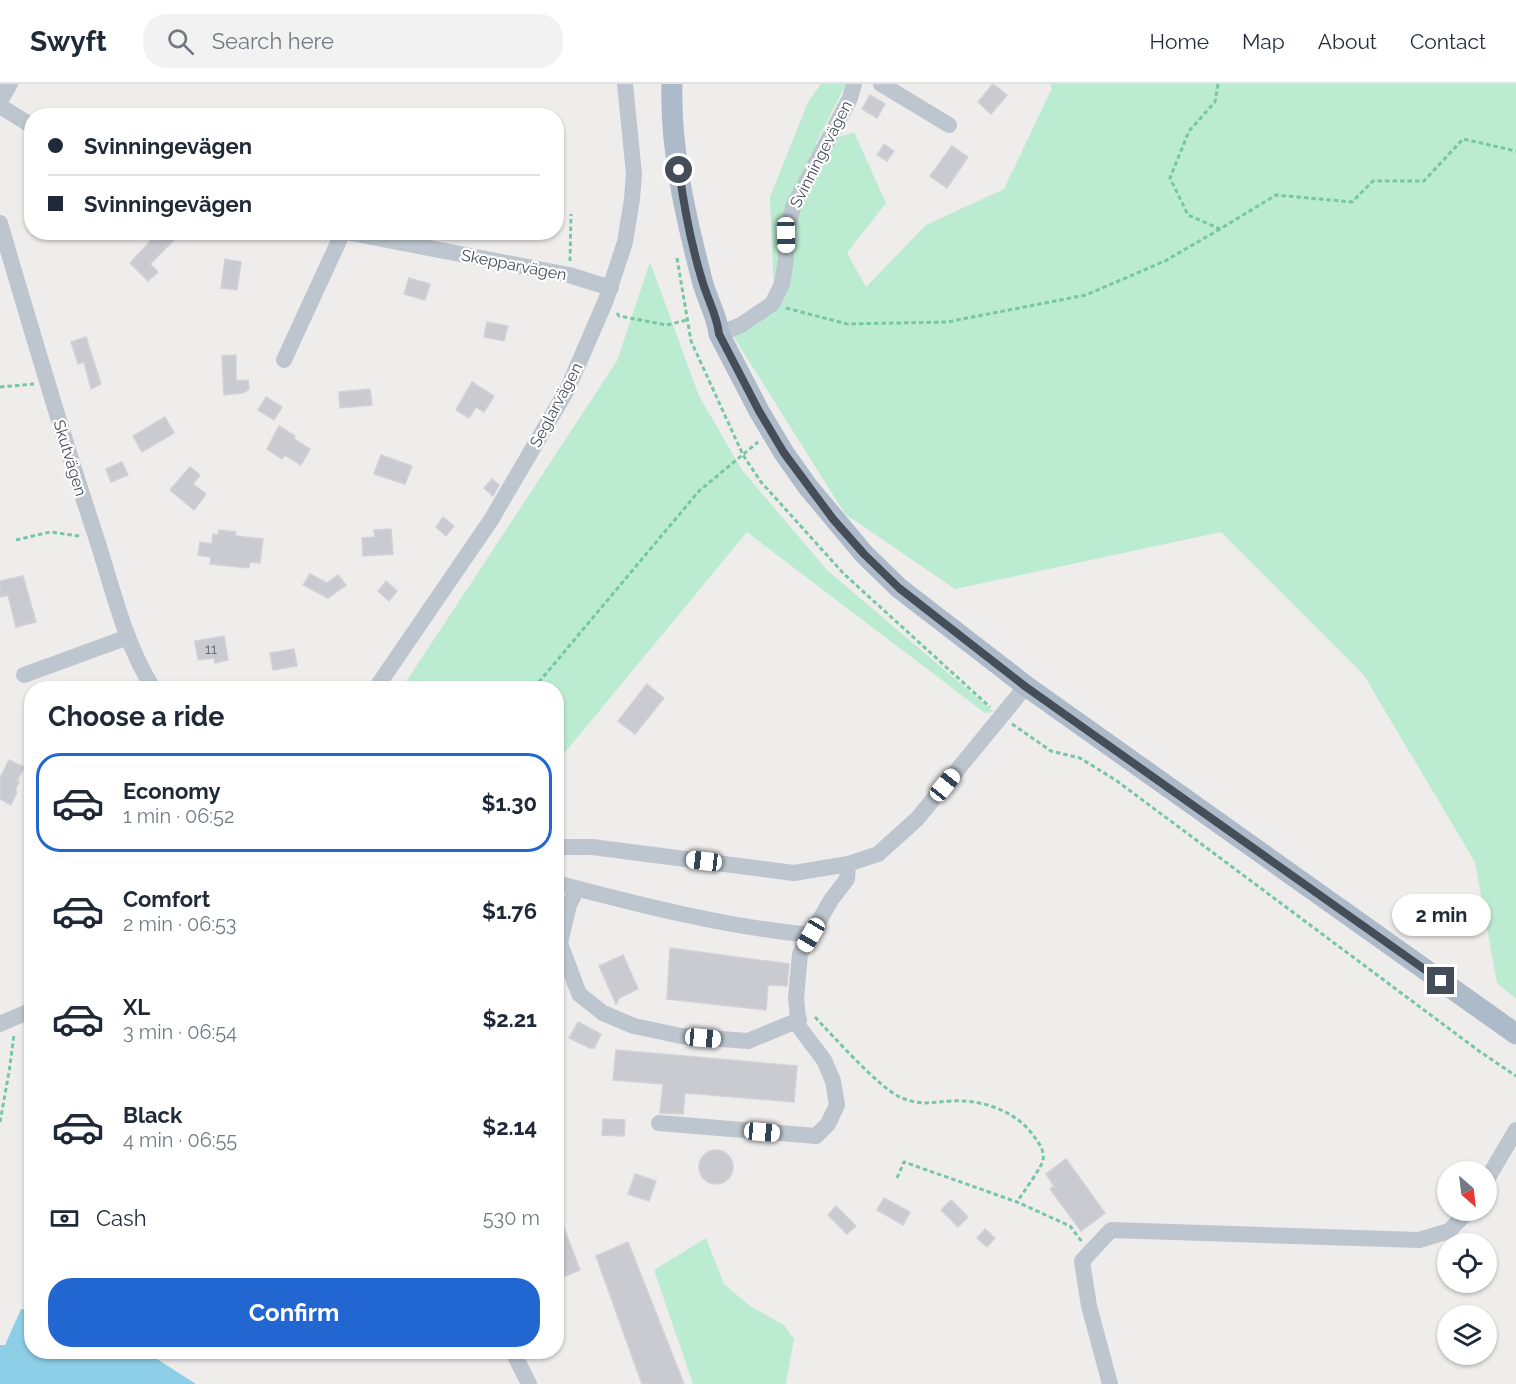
<!DOCTYPE html>
<html lang="en">
<head>
<meta charset="utf-8">
<style>
  :root { --surface:#fff; --page:#f2f2f3; --text:#1f2937; --muted:#747a83; --line:#e0e1e3; --accent:#2266d2 }
  body { margin:0; font-family:Raleway,sans-serif; background:var(--page); color:var(--text); height:100vh; display:flex; flex-direction:column; font-size:22px; white-space:nowrap }
  * { box-sizing:border-box; margin:0 }
  p { font-size:20px; color:var(--muted) }
  .icon { flex:none; width:33px; height:33px; fill:none; stroke:currentColor; stroke-width:2; stroke-linecap:round; stroke-linejoin:round }
  .map { position:relative; flex:1; overflow:hidden }
  .panel { position:absolute; left:24px; top:597px; width:540px; height:678px; display:flex; flex-direction:column; background:var(--surface); border-radius:24px; box-shadow:0 2px 4px #0004 }
  .panel>* { flex:none }
  .guide { position:absolute; left:24px; top:24px; width:540px; height:132px; border-radius:24px; box-shadow:0 2px 4px #0004; display:grid; align-content:center; height:132px; padding:0 24px; background:var(--surface) }
  .needle { width:39px; rotate:152deg }
  .fabs { position:absolute; left:1437px; top:1077px; display:grid; gap:12px }
  .fabs a { display:grid; place-items:center; width:60px; height:60px; border-radius:50%; background:var(--surface); box-shadow:0 2px 4px #0004; font-size:30px }
  .end { position:absolute; width:27px; height:27px; margin:-14px; border:8px solid #454e58; background:#fff; box-shadow:0 0 0 3px #fff }
  .from { border-radius:50% }
  .bubble { position:absolute; height:42px; border-radius:21px; background:var(--surface); box-shadow:0 2px 4px #0004; font-size:20px; font-weight:700; line-height:42px; text-align:center }
  .car { position:absolute; width:18px; height:36px; margin:-18px -9px; border-radius:8px; box-shadow:0 0 4px 2px #0007; background:linear-gradient(#fff 24%,#345 0 40%,#fff 0 76%,#345 0 86%,#fff 0) }
  .guide b { display:flex; align-items:center; gap:21px; height:57px; font-size:22px }
  .guide b+b { border-top:2px solid var(--line) }
  .guide i { width:15px; height:15px; background:var(--text) }
  ul { padding:0; list-style:none }
  li { display:flex; align-items:center; gap:18px; height:99px; margin:0 12px 9px; padding:0 12px; border:3px solid transparent; border-radius:24px }
  li div { flex:1 }
  li b { display:block; font-size:22px }
  li em { font-style:normal; font-weight:700 }
  li.selected { border-color:var(--accent) }
  li>.icon { width:54px; height:54px; stroke-width:1.5 }
  h2 { padding:0 24px; font-size:27px; line-height:72px }
  .pay { display:flex; align-items:center; gap:15px; height:66px; padding:0 24px; font-size:22px }
  .pay p { margin-inline-start:auto }
  .action { display:flex; gap:12px; margin-top:auto; padding:12px 24px }
  .action a { flex:1; height:69px; border-radius:24px; background:var(--accent); color:#fff; font-size:24px; font-weight:700; line-height:69px; text-align:center }
  header { display:flex; align-items:center; gap:36px; box-sizing:border-box; height:84px; padding:0 30px; background:var(--surface); border-bottom:2px solid var(--line) }
  header strong { font-size:28px }
  nav { display:flex; gap:33px; margin-inline-start:auto; font-size:21px }
  .search { width:420px; height:54px; background:var(--page); display:flex; align-items:center; gap:15px; box-sizing:border-box; padding:0 21px; border-radius:24px; color:var(--muted); font-size:22px }
  .map>svg:first-child { display:block }
</style>
</head>
<body>
<header>
<strong>Swyft</strong>
<div class="search"><svg class="icon" aria-label="search" viewBox="0 0 24 24"><circle cx="10" cy="10" r="6"/><path d="M15 15l6 6"/></svg>Search here</div>
<nav><a>Home</a><a>Map</a><a>About</a><a>Contact</a></nav>
</header>
<div class="map">
<svg width="1516" height="1300" viewBox="0 0 1516 1300">
  <rect width="100%" height="100%" fill="#efecec"/>
  <g fill="#bbebd0">
    <path d="M821,0H846L815,61L854,48L886,119L847,169L866,203L926,141L1004,105L1052,4L1050,0H1516V915L1497,899L1475,778L1363,590L1221,448L955,505L845,430L732,250L774,209L770,113L808,18Z"/>
    <path d="M650,178L699,312L742,386L827,486L994,628L985,629L747,448L557,678L556,604H402L617,277Z"/>
    <path d="M706,1154L724,1200L750,1222L784,1241L794,1255L786,1300H693L654,1186Z"/>
  </g>
  <path fill="#8bcee6" d="M21,1225L31,1227L32,1268H146L196,1300H0V1261H5Z"/>
  <g fill="#c9cbd1" stroke="#d0d2d7" stroke-width="1.5">
    <path d="M993,0L1007,11L991,30L978,18Z"/>
    <path d="M870,11L885,20L877,34L862,25Z"/>
    <path d="M884,60L894,67L887,77L877,71Z"/>
    <path d="M952,62L968,73L947,104L930,92Z"/>
    <path d="M159,148H182L150,180L158,188L148,197L130,179Z"/>
    <path d="M225,175L241,178L237,206L221,204Z"/>
    <path d="M409,194L430,200L425,216L404,210Z"/>
    <path d="M487,238L508,242L504,257L484,253Z"/>
    <path d="M86,253L101,300L91,305L84,278L78,280L71,258Z"/>
    <path d="M236,271V297L248,296L249,305L243,309L224,311L222,272Z"/>
    <path d="M472,298L494,312L484,328L476,323L469,334L456,326Z"/>
    <path d="M370,305L372,321L340,324L339,308Z"/>
    <path d="M266,313L282,323L274,336L258,326Z"/>
    <path d="M165,333L174,349L142,368L133,352Z"/>
    <path d="M279,342L295,352L294,355L310,365L301,381L285,371L282,375L267,365Z"/>
    <path d="M381,371L412,382L405,400L374,390Z"/>
    <path d="M122,378L128,391L111,398L106,385Z"/>
    <path d="M190,383L200,391L193,400L206,410L194,426L170,406Z"/>
    <path d="M492,395L499,401L493,412L484,404Z"/>
    <path d="M443,433L454,442L446,452L436,443Z"/>
    <path d="M391,445L393,470L363,472L362,454L375,453L374,446Z"/>
    <path d="M219,446L236,448L235,452L263,455L260,479L250,478L249,484L210,480L211,473L198,471L200,458L212,460L213,450L218,451Z"/>
    <path d="M310,490L327,499L338,491L346,501L328,514L303,501Z"/>
    <path d="M23,492L36,538L16,543L8,511L0,513V497Z"/>
    <path d="M386,497L397,507L389,517L378,507Z"/>
    <path d="M224,552L228,576L215,579L214,574L198,576L195,557Z"/>
    <path d="M294,565L297,582L273,586L270,569Z"/>
    <path d="M647,600L664,614L635,650L618,637Z"/>
    <path d="M9,676L24,683L17,697L19,698L15,706L17,708L11,721L0,715V694Z"/>
    <path d="M670,864L789,880L787,902L768,901L766,926L667,915Z"/>
    <path d="M623,871L638,905L621,913V911L616,920L599,882Z"/>
    <path d="M578,938L601,950L594,964H590L569,954Z"/>
    <path d="M616,966L797,982L794,1018L685,1009L683,1030L660,1029L663,1000L613,996Z"/>
    <path d="M603,1035L625,1036L624,1052L602,1051Z"/>
    <circle cx="716" cy="1083" r="17"/>
    <path d="M1066,1075L1105,1129L1081,1147L1050,1105L1054,1102L1046,1090Z"/>
    <path d="M635,1090L656,1097L649,1117L628,1110Z"/>
    <path d="M884,1114L910,1128L903,1141L877,1126Z"/>
    <path d="M951,1116L968,1133L958,1143L941,1126Z"/>
    <path d="M836,1122L856,1142L847,1150L828,1131Z"/>
    <path d="M558,1128L580,1186L556,1196V1129Z"/>
    <path d="M985,1145L995,1154L987,1163L977,1154Z"/>
    <path d="M628,1158L684,1300H642L596,1172Z"/>
  </g>
  <g fill="none" stroke-linecap="round" stroke-linejoin="round">
    <g stroke="#76c7a3" stroke-width="3" stroke-dasharray="4.5 3" stroke-linecap="butt">
      <path d="M1218,0L1215,18L1189,47L1170,94L1188,131L1220,145L1276,111L1352,118L1373,97H1424L1463,55L1516,67"/>
      <path d="M677,174L691,257L743,371L761,398L844,490L990,623"/>
      <path d="M570,177L571,130"/>
      <path d="M786,224L847,240L947,238L1086,211L1165,177L1220,145"/>
      <path d="M617,229L619,232L667,241L687,236"/>
      <path d="M0,303L34,300"/>
      <path d="M16,456L50,448L79,452"/>
      <path d="M534,604L699,407L758,358"/>
      <path d="M1012,640L1051,667L1080,674L1117,697L1479,967L1516,992"/>
      <path d="M815,933C832,951 882,1007 902,1014C922,1022 932,1018 951,1017C981,1015 1016,1027 1033,1051C1038,1058 1045,1066 1043,1076C1042,1083 1022,1110 1017,1118"/>
      <path d="M0,1038L9,988L14,951"/>
      <path d="M897,1094L904,1078L1017,1118L1070,1142L1082,1158"/>
    </g>
    <g stroke="#bdc6ce" stroke-width="16">
      <path d="M881,0L949,41"/>
      <path d="M0,17L10,0"/>
      <path d="M0,22L32,42"/>
      <path d="M0,139C31,245 62,351 97,456C113,506 125,560 153,604"/>
      <path d="M346,148L569,191L611,204"/>
      <path d="M719,250L741,241L772,220L782,200L786,176V151L793,123L850,14L854,0"/>
      <path d="M284,276L343,148"/>
      <path d="M24,591L128,553"/>
      <path d="M376,604L491,436L567,306L606,216L625,158L632,115L634,90L625,0"/>
      <path d="M556,763H592L794,789L848,780L878,770L917,735L1026,602"/>
      <path d="M556,799C640,821 726,843 811,851"/>
      <path d="M577,805L569,821L560,859L579,910L603,929L634,942L681,952L748,957L799,936"/>
      <path d="M0,940L32,926"/>
      <path d="M659,1039L816,1052L828,1040L837,1021L833,997L824,976L799,943L796,914L800,870L831,816L847,795L848,780"/>
      <path d="M1486,1097L1516,1046"/>
      <path d="M513,1268L529,1300"/>
      <path d="M1110,1300L1089,1222L1082,1177L1111,1146L1419,1156L1449,1147L1469,1126"/>
    </g>
    <path stroke="#adbaca" stroke-width="21" d="M672,0C670,64 685,130 701,192C705,212 717,230 719,250L759,327L784,369L808,403L864,470L899,504L1026,602L1516,950"/>
  </g>
  <g fill="none" stroke-linecap="round" stroke-linejoin="round">
    <path stroke="#454e58" stroke-width="8" d="M679,86C684,123 691,160 702,196C707,214 717,231 719,250L759,327L784,369L833,435L864,470L899,504L1026,603L1441,897"/>
  </g>
  <g text-anchor="middle" dominant-baseline="central" stroke-width="4.5" stroke-linejoin="round" paint-order="stroke">
    <g font-size="14" fill="#666d76">
      <text x="211" y="565">11</text>
    </g>
    <g font-size="16" fill="#454e58" stroke="#fff">
      <text transform="translate(821 70) rotate(-63)">Svinningevägen</text>
      <text transform="translate(514 181) rotate(11)">Skepparvägen</text>
      <text transform="translate(556 321) rotate(-62)">Seglarvägen</text>
      <text transform="translate(70 374) rotate(73)">Skutvägen</text>
    </g>
  </g>
</svg>
<div class="fabs">
<a><svg class="needle" viewBox="-14 -14 28 28"><path d="M0-13l5 13h-10z" fill="#e53935"/><path d="M0 13l5-13h-10z" fill="#747a83"/></svg></a>
<a><svg class="icon" aria-label="locate" viewBox="0 0 24 24"><circle cx="12" cy="12" r="6"/><path d="M12 2v4M12 18v4M2 12h4M18 12h4"/></svg></a>
<a><svg class="icon" aria-label="layers" viewBox="0 0 24 24"><path d="M12 4l9 5-9 5-9-5zM3 14l9 5 9-5"/></svg></a>
</div>
<i class="end from" style="left:679px;top:86px"></i>
<i class="end" style="left:1441px;top:897px"></i>
<div class="bubble" style="left:1392px;top:810px;width:99px">2 min</div>
<i class="car" style="left:786px;top:151px;rotate:179deg"></i>
<i class="car" style="left:945px;top:701px;rotate:39deg"></i>
<i class="car" style="left:704px;top:777px;rotate:277deg"></i>
<i class="car" style="left:811px;top:851px;rotate:210deg"></i>
<i class="car" style="left:703px;top:954px;rotate:95deg"></i>
<i class="car" style="left:762px;top:1048px;rotate:95deg"></i>
<div class="guide">
<b><i class="from"></i>Svinningevägen</b>
<b><i></i>Svinningevägen</b>
</div>
<section class="panel">
<h2>Choose a ride</h2>
<ul>
<li class="selected"><svg class="icon" aria-label="car" viewBox="0 0 24 24"><path d="M5 17H2v-5l4-1 3-4h7l3 4 3 1v5h-3M9 17h6M6 11h13"/><circle cx="7" cy="17" r="2"/><circle cx="17" cy="17" r="2"/></svg><div><b>Economy</b><p>1 min · 06:52</p></div><em>$1.30</em></li>
<li><svg class="icon" aria-label="car" viewBox="0 0 24 24"><path d="M5 17H2v-5l4-1 3-4h7l3 4 3 1v5h-3M9 17h6M6 11h13"/><circle cx="7" cy="17" r="2"/><circle cx="17" cy="17" r="2"/></svg><div><b>Comfort</b><p>2 min · 06:53</p></div><em>$1.76</em></li>
<li><svg class="icon" aria-label="car" viewBox="0 0 24 24"><path d="M5 17H2v-5l4-1 3-4h7l3 4 3 1v5h-3M9 17h6M6 11h13"/><circle cx="7" cy="17" r="2"/><circle cx="17" cy="17" r="2"/></svg><div><b>XL</b><p>3 min · 06:54</p></div><em>$2.21</em></li>
<li><svg class="icon" aria-label="car" viewBox="0 0 24 24"><path d="M5 17H2v-5l4-1 3-4h7l3 4 3 1v5h-3M9 17h6M6 11h13"/><circle cx="7" cy="17" r="2"/><circle cx="17" cy="17" r="2"/></svg><div><b>Black</b><p>4 min · 06:55</p></div><em>$2.14</em></li>
</ul>
<div class="pay"><svg class="icon" aria-label="cash" viewBox="0 0 24 24"><path d="M3 7h18v10H3z"/><circle cx="12" cy="12" r="2"/></svg>Cash<p>530 m</p></div>
<div class="action"><a>Confirm</a></div>
</section>
</div>
</body>
</html>
